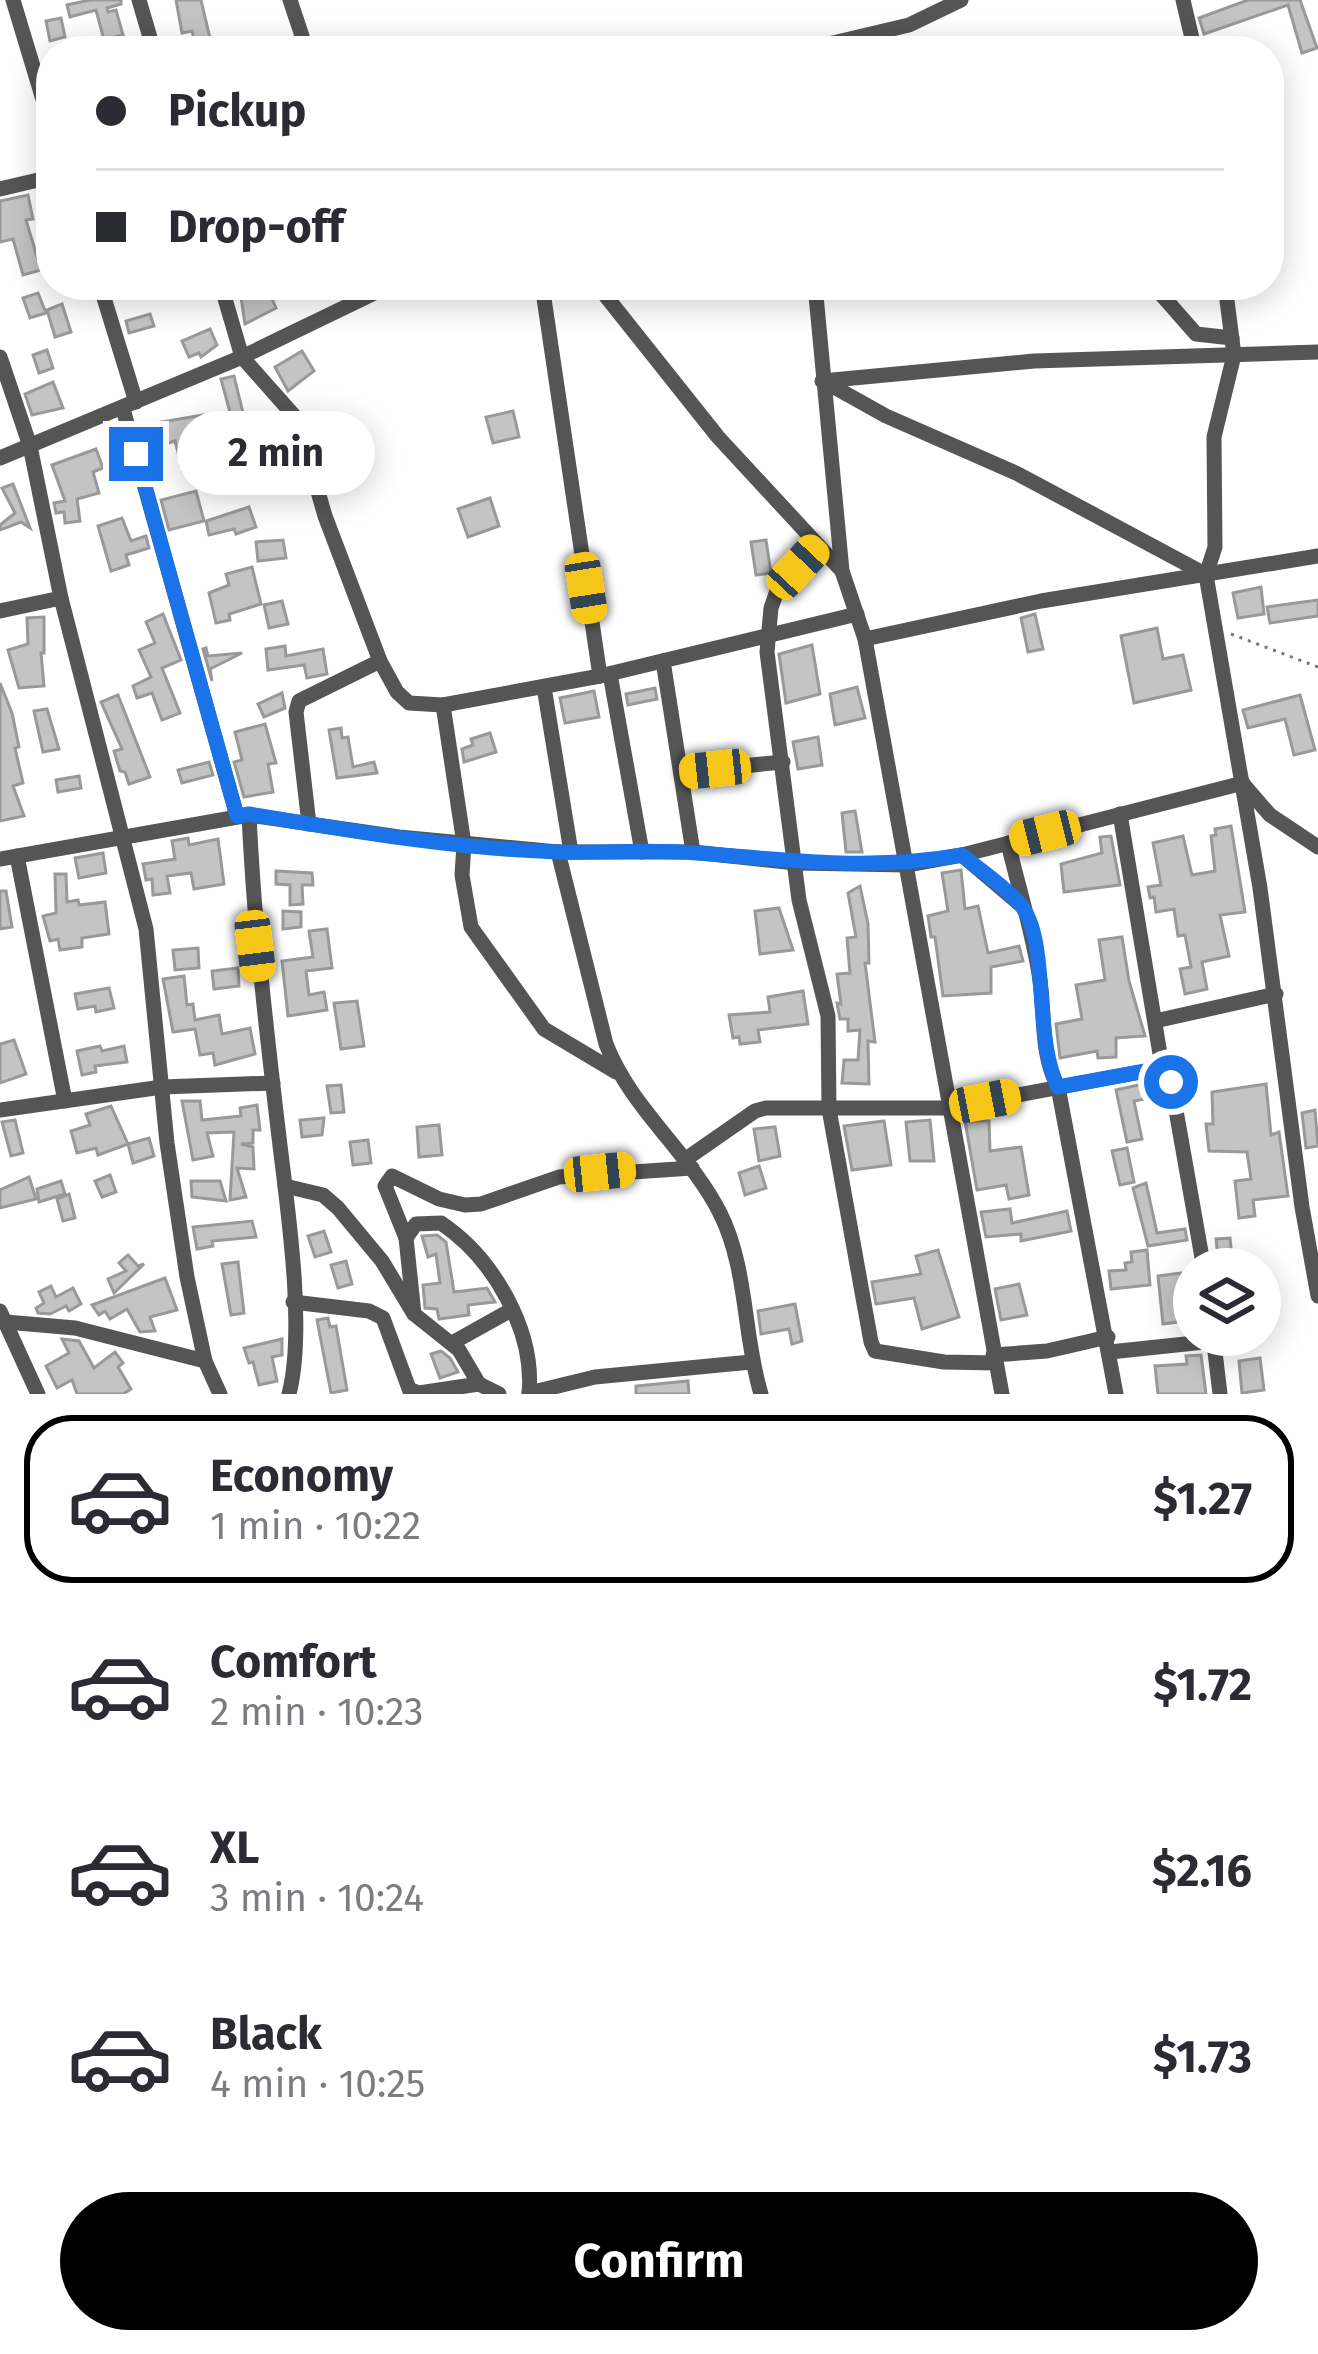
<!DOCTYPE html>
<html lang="en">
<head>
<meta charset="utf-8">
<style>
  :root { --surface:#fff; --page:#f7f7f7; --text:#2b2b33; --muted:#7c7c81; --line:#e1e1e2; --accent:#000 }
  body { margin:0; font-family:"Fira Sans",sans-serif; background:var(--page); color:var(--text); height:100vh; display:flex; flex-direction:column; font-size:45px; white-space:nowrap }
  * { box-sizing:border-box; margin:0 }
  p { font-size:39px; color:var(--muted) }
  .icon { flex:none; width:66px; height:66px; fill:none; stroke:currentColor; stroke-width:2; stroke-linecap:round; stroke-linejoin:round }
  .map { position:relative; height:1394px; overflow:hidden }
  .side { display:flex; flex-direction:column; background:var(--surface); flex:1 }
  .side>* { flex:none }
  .banner { position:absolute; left:36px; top:36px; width:1248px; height:264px; border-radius:48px; box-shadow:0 6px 30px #0003; display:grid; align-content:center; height:264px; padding:0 60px; background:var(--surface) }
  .tools { position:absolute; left:1173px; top:1248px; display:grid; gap:24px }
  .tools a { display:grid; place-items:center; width:108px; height:108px; border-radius:50%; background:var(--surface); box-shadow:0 6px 30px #0003; font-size:60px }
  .end { position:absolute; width:54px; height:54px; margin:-27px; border:15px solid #1a73e8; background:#fff; box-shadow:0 0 0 6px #fff }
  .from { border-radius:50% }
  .bubble { position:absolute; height:84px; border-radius:42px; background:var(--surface); box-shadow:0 6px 30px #0003; font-size:39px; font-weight:700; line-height:84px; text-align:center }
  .car { position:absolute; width:36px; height:72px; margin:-36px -18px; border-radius:15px; box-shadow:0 0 9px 3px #0007; background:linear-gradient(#f5c518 24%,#345 0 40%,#f5c518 0 76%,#345 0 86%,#f5c518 0) }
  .banner b { display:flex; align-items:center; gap:42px; height:114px; font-size:45px }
  .banner b+b { border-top:3px solid var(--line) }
  .banner i { width:30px; height:30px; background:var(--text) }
  ul { padding:21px 0 0; list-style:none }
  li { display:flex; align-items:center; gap:36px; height:168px; margin:0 24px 18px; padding:0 36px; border:6px solid transparent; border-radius:48px }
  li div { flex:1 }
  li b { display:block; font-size:45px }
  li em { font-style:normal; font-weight:700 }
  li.current { border-color:var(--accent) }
  li>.icon { width:108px; height:108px; stroke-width:1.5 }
  .action { display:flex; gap:24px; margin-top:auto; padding:24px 60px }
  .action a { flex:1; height:138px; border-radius:72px; background:var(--accent); color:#fff; font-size:48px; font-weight:700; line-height:138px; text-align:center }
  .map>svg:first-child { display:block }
</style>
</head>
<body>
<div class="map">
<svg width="1318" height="1394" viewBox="0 0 1318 1394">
  <rect width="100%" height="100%" fill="#fff"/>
  <g fill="#c4c4c4" stroke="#999" stroke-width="3">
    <path d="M90,0H121V4L107,8L108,12L116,10L123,35L114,37L117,51H107L96,10L70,17L67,5Z"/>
    <path d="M176,0H201L213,51H197L192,31L182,33Z"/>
    <path d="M1248,0H1300L1317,48L1302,53L1288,5L1204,34L1199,18Z"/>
    <path d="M61,18L65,37L50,41L46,21Z"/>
    <path d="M28,195L33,219L26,220L41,270L23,275L13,239L0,242V201Z"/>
    <path d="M267,287L276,308L245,324L241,297Z"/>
    <path d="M38,293L46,313L30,318L23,298Z"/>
    <path d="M62,304L71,332L55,337L47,310Z"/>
    <path d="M150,314L154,326L129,333L126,321Z"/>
    <path d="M210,329L217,345L201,357L199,353L189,357L182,341Z"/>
    <path d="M47,350L53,368L39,373L33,355Z"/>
    <path d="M302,351L314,371L288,391L275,367Z"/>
    <path d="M234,376L243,413L231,416L221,379Z"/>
    <path d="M53,382L63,408L32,415L25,394Z"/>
    <path d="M513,411L519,437L493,443L486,417Z"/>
    <path d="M203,415L217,460L183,471L175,441L162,445L156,423Z"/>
    <path d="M96,449L103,468L93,472L99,493L77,499L80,521L65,523L64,512L56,513L54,503L65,501L52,465Z"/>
    <path d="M254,460L261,479L225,491L218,472Z"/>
    <path d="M13,484L30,528L21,522L0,530V525L15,513L2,488Z"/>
    <path d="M196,491L204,521L169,530L161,500Z"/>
    <path d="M490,498L499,526L468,537L458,509Z"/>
    <path d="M249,507L256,527L236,534L234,529L209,535L206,521Z"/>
    <path d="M122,518L131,541L146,536L149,548L126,555L129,565L111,571L98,526Z"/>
    <path d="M283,540L286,558L258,561L256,542Z"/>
    <path d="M766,540L771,573L756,575L751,542Z"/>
    <path d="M252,567L261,604L229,614L230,620L216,623L209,593L229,585L226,574Z"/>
    <path d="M1261,587L1264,614L1238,618L1233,593Z"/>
    <path d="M1318,600V616L1270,623L1267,607Z"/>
    <path d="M282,601L288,624L269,628L264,605Z"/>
    <path d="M163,614L181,660L162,668L180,713L162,720L152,693L137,698L133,686L151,677L139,650L155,643L146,622Z"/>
    <path d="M1035,614L1043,649L1028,652L1021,618Z"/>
    <path d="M44,617V653H41L44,686L19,688L8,650L28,644L27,618Z"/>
    <path d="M1157,628L1163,659L1183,655L1191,690L1134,703L1121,636Z"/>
    <path d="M812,645L820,694L786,703L779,654Z"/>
    <path d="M285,646L286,656L323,649L327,674L307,678L304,665L268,670L266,649Z"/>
    <path d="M206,648L208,656L242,653L210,669L212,681L203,649Z"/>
    <path d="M0,683L12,713L19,747L15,748L23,783L13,786L24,816L0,821Z"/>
    <path d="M857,687L865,718L835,725L830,694Z"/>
    <path d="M655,688L657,699L628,705L626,694Z"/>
    <path d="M594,691L599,717L565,723L560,698Z"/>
    <path d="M282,693L285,708L264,717L258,704Z"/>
    <path d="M118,695L150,777L129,784L125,772L120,771L114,751L122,749L101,702Z"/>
    <path d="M1300,695L1315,750L1294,755L1285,719L1248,728L1243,710Z"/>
    <path d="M47,709L59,749L43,752L34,711Z"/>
    <path d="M265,724L276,763L268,764L273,792L244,797L234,762L242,760L235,732Z"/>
    <path d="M341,728L342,738L348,737L353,767L374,762L377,773L337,778L329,730Z"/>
    <path d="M490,733L496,752L464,762L462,749L473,745L471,739Z"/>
    <path d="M818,737L822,765L798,769L793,742Z"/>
    <path d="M209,762L213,775L182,783L178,770Z"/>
    <path d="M79,776L81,788L58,792L56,780Z"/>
    <path d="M855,811L862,852H846L842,813Z"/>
    <path d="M1231,826L1245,912L1220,915L1229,956L1202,962L1207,989L1185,994L1180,969L1191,967L1185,935L1178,936L1174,909L1156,912L1154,897L1150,898L1148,887L1161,885L1153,843L1183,836L1192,875L1215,871L1211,836L1216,835L1215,829Z"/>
    <path d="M1111,836L1120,885L1064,892L1061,864L1102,853L1100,837Z"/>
    <path d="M188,838L189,845L218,839L224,884L194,889L191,873L167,876L170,893L153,895L152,879L146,880L143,864L175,859L172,841Z"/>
    <path d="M103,853L106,873L79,878L75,858Z"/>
    <path d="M961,870L965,909L978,906L988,953L1019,946L1023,961L991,967V993L943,996L935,937H931L928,916L948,911L942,873Z"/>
    <path d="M276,871L312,873L313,885H302L303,904L290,905V885L276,884Z"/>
    <path d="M55,874H66L67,902L78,900L79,905L105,902L109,934L82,938V947L60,950L58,939L50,941L43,916L56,913Z"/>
    <path d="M860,886L868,924L869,963H865L875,1042L868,1041L869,1084L842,1083L844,1060H858L860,1030L848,1031V1019H840L837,1003L841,1004L837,974L850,973L847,938L856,937L848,893Z"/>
    <path d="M0,891H6L12,927L0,929Z"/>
    <path d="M779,908L793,950L760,954L755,911Z"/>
    <path d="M283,911L301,912V927L283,929Z"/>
    <path d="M327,929L332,968L306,971L309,995L324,992L327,1010L288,1016L282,961L313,957L309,931Z"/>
    <path d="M1122,937L1129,981L1145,1036L1116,1038V1057L1098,1058L1097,1051L1060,1058L1056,1024L1082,1019L1076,985L1105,980L1099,940Z"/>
    <path d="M198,948L199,968L175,970L173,950Z"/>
    <path d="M238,968L239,986L214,989L212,971Z"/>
    <path d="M184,976L187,1005L193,1004L195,1020L219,1015L222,1034L250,1028L255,1054L215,1065L213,1053L200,1055L195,1029L173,1032L163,979Z"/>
    <path d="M109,988L114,1008L96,1012L95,1006L78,1009L75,994Z"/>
    <path d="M803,991L808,1024L758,1030L760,1042L740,1044L739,1037L733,1038L729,1015L770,1012L768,997Z"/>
    <path d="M357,1001L364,1046L341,1049L334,1003Z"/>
    <path d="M14,1040L26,1074L0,1083V1044Z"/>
    <path d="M100,1046L102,1051L124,1046L127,1062L95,1066L96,1072L82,1075L77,1051Z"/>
    <path d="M1152,1082L1155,1097L1134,1101L1142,1139L1127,1142L1116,1090Z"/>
    <path d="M1266,1084L1271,1135L1279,1132L1288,1196L1253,1200L1255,1216L1239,1218L1235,1181L1251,1179L1247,1152L1209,1151L1206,1124H1213L1212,1092Z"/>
    <path d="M341,1085L344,1112L331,1113L327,1086Z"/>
    <path d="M182,1101H200L202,1120L241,1116L240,1108L257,1105L260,1130H253V1143L241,1144L253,1147L254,1169L237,1168L246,1197L230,1200L234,1132L207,1133L213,1156L193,1160Z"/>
    <path d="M111,1106L128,1144L149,1138L154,1156L133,1163L128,1144L98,1155L96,1148L77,1153L71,1131L90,1125L86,1114Z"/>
    <path d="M1315,1110L1318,1146L1306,1148L1302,1113Z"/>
    <path d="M324,1118L322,1135L302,1137L300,1120Z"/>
    <path d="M15,1120L23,1153L11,1156L2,1122Z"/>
    <path d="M930,1120L934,1161H910L906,1122Z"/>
    <path d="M884,1121L891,1165L852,1170L844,1126Z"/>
    <path d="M965,1121H989L990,1151L1021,1147L1029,1195L1009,1199L1006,1185L977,1190Z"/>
    <path d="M439,1125L442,1155L419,1157L417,1127Z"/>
    <path d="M775,1127L780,1156L759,1161L754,1129Z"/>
    <path d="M368,1140L371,1163L353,1165L350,1142Z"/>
    <path d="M1127,1148L1134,1182L1120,1185L1112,1151Z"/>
    <path d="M759,1166L766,1188L745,1195L739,1173Z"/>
    <path d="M110,1175L116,1192L102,1197L95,1181Z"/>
    <path d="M29,1177L36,1199L0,1208V1190Z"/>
    <path d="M61,1181L65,1194L39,1202L37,1189Z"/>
    <path d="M191,1181H220L226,1201L192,1197Z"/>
    <path d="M1146,1183L1157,1233L1185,1229L1187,1240L1148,1246L1133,1188Z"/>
    <path d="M69,1194L75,1218L63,1221L57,1199Z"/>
    <path d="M1010,1209L1012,1223L1067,1211L1071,1231L1021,1241V1234L986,1237L981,1212Z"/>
    <path d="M252,1221L256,1237L212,1241L213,1246L197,1249L193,1227Z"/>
    <path d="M324,1231L331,1252L315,1257L308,1236Z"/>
    <path d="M437,1235L446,1242L454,1292L487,1288L495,1302L468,1305L469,1315L439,1319L437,1309L425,1308L423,1285L440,1283L436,1254L428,1257L422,1236Z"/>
    <path d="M1230,1238L1233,1266L1219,1268L1216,1239Z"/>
    <path d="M938,1250L959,1317L922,1329L914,1298L876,1304L872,1282L921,1274L916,1256Z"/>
    <path d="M1147,1250L1150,1285L1111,1289L1109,1271L1126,1270L1125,1263L1132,1262L1131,1252Z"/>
    <path d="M128,1255L138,1266L144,1264L114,1293L108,1279L126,1271L119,1263Z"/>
    <path d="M346,1261L352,1284L338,1288L331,1265Z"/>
    <path d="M238,1262L244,1313L231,1315L222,1264Z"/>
    <path d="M1181,1273L1184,1301L1194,1300V1320L1163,1324L1158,1276Z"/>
    <path d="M165,1278L177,1310L150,1317L155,1331L140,1332L127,1309L110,1319L105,1311L99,1315L92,1305Z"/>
    <path d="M1019,1284L1027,1315L1001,1320L995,1289Z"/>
    <path d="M51,1286L56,1297L73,1288L81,1304L69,1311L66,1306L50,1314L38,1313L36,1308L44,1303L39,1292Z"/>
    <path d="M795,1304L802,1341L792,1344L789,1329L761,1334L758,1311Z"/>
    <path d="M328,1318L330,1327L336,1326L347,1390L331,1393L317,1320Z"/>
    <path d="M62,1339L79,1341L94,1368L115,1352L123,1363L118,1367L131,1389L123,1394H77L72,1380L57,1388L46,1366L69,1353Z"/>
    <path d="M282,1339V1355L272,1357L277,1381L259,1385L253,1362L249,1363L244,1348Z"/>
    <path d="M441,1351L450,1358L458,1372L440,1378L431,1354Z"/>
    <path d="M1201,1355L1206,1394H1158L1155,1366L1187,1364L1186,1356Z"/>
    <path d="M1260,1358L1264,1390L1242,1393L1239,1361Z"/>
    <path d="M688,1381L689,1394H636V1386Z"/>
  </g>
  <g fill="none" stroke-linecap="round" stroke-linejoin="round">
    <path stroke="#777" stroke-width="3" stroke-dasharray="3 6" stroke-linecap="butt" d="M1231,634L1318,667"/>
    <g stroke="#555" stroke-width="15">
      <path d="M13,0L51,126"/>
      <path d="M139,0L154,51"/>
      <path d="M290,0L307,51"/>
      <path d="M1183,0L1195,51"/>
      <path d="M799,51L909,25L961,0"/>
      <path d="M0,189L51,177"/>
      <path d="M100,285L136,402"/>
      <path d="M221,285L242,357L297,419L325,516L380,661L397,692L409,703L443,705L600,676L857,614"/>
      <path d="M542,285L600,676"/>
      <path d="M597,285L718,437L842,571"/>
      <path d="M815,285L842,571L865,639L1002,1394"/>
      <path d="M1153,285L1196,334L1232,338"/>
      <path d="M1225,285L1234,355L1214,437L1215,547L1206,575L1260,888L1302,1207L1318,1296"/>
      <path d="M0,357L30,446L61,598L146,929L167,1143L187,1277L205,1361L220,1394"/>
      <path d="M822,381L1034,361L1318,352"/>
      <path d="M825,382L886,416L1018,474L1205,574"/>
      <path d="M123,409L237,816"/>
      <path d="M0,458L242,357L391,285"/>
      <path d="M818,545L778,588L771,608L767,652L799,900L828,1016L829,1109L871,1342L875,1351L944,1362L996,1363"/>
      <path d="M0,611L61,598"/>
      <path d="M865,639L1041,601L1318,556"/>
      <path d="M663,661L693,852"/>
      <path d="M610,674L642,852"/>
      <path d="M544,687L571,852"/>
      <path d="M443,705L464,844L462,875L471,927L544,1029L616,1072"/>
      <path d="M681,772L783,762"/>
      <path d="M1243,784L1270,815L1318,847"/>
      <path d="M1120,814L1163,1072L1171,1082L1204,1269"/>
      <path d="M249,815C254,923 266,1028 279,1137C287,1206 306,1328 289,1394"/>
      <path d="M309,824L296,712L299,701L380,661"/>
      <path d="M1008,843C1018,886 1032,930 1039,974C1046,1014 1039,1050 1058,1087L1116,1394"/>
      <path d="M558,852L606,1044C630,1107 689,1152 720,1213C748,1269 743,1335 761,1394"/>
      <path d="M962,855L1023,907"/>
      <path d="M17,856L65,1101"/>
      <path d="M0,859L249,815L399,837L558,852H693L796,863L907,865L962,855L1243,783"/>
      <path d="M1155,1021L1276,994"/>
      <path d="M0,1110L162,1087L273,1083"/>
      <path d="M686,1159L755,1111L766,1108H949L1151,1070L1163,1072"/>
      <path d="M285,1186L323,1195L338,1208L382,1261L414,1314L459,1350L479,1384"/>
      <path d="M406,1238L385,1186L392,1176L439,1199L465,1205L481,1204L559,1177L692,1168"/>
      <path d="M293,1302L369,1311L383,1318L411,1394"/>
      <path d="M0,1311L38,1394"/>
      <path d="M414,1314L406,1238L416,1224L441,1223C493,1258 535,1330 529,1394"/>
      <path d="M6,1322L75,1328L205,1361"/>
      <path d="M1213,1335L1220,1394"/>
      <path d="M452,1343L511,1310"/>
      <path d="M1110,1352L1214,1341"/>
      <path d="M993,1355L1047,1351L1108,1337"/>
      <path d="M411,1390L419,1393L479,1384L499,1394"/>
      <path d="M529,1393L595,1377L751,1362"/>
    </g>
  </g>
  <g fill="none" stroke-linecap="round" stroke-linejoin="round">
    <path stroke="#1a73e8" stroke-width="15" d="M136,454L237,816L249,814C351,831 456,849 559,852C605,853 652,849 697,853C789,860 871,871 962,855C981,871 1004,886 1020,904C1050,938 1033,1039 1058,1087L1151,1070L1163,1072L1171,1082"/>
  </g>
</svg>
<div class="tools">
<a><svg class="icon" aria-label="layers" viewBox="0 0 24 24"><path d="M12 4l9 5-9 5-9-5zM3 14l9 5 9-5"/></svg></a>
</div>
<i class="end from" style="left:1171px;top:1082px"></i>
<i class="end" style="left:136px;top:454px"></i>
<div class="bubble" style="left:177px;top:411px;width:198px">2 min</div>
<i class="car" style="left:798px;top:567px;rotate:43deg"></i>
<i class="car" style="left:586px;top:588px;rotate:171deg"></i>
<i class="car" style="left:715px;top:769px;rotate:264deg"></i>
<i class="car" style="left:1045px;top:833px;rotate:256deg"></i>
<i class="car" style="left:255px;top:946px;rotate:173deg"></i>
<i class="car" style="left:985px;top:1101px;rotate:79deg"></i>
<i class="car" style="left:600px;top:1172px;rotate:84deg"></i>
<div class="banner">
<b><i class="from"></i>Pickup</b>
<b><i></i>Drop-off</b>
</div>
</div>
<section class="side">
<ul>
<li class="current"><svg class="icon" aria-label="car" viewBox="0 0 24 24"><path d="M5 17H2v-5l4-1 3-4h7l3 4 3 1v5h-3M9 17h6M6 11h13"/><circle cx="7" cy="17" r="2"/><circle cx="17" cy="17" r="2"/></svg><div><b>Economy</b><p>1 min · 10:22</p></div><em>$1.27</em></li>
<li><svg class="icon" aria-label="car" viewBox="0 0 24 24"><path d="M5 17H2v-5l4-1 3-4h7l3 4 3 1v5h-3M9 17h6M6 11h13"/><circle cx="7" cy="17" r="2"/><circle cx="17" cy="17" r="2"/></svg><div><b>Comfort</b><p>2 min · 10:23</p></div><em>$1.72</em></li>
<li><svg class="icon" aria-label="car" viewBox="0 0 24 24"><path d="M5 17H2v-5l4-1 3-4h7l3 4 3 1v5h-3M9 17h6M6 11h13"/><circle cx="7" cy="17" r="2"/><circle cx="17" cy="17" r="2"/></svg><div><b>XL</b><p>3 min · 10:24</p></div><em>$2.16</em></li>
<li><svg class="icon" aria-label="car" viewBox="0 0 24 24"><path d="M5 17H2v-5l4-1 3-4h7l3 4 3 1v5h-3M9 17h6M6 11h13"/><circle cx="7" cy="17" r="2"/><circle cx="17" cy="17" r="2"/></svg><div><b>Black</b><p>4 min · 10:25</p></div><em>$1.73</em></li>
</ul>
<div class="action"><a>Confirm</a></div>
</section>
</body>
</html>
